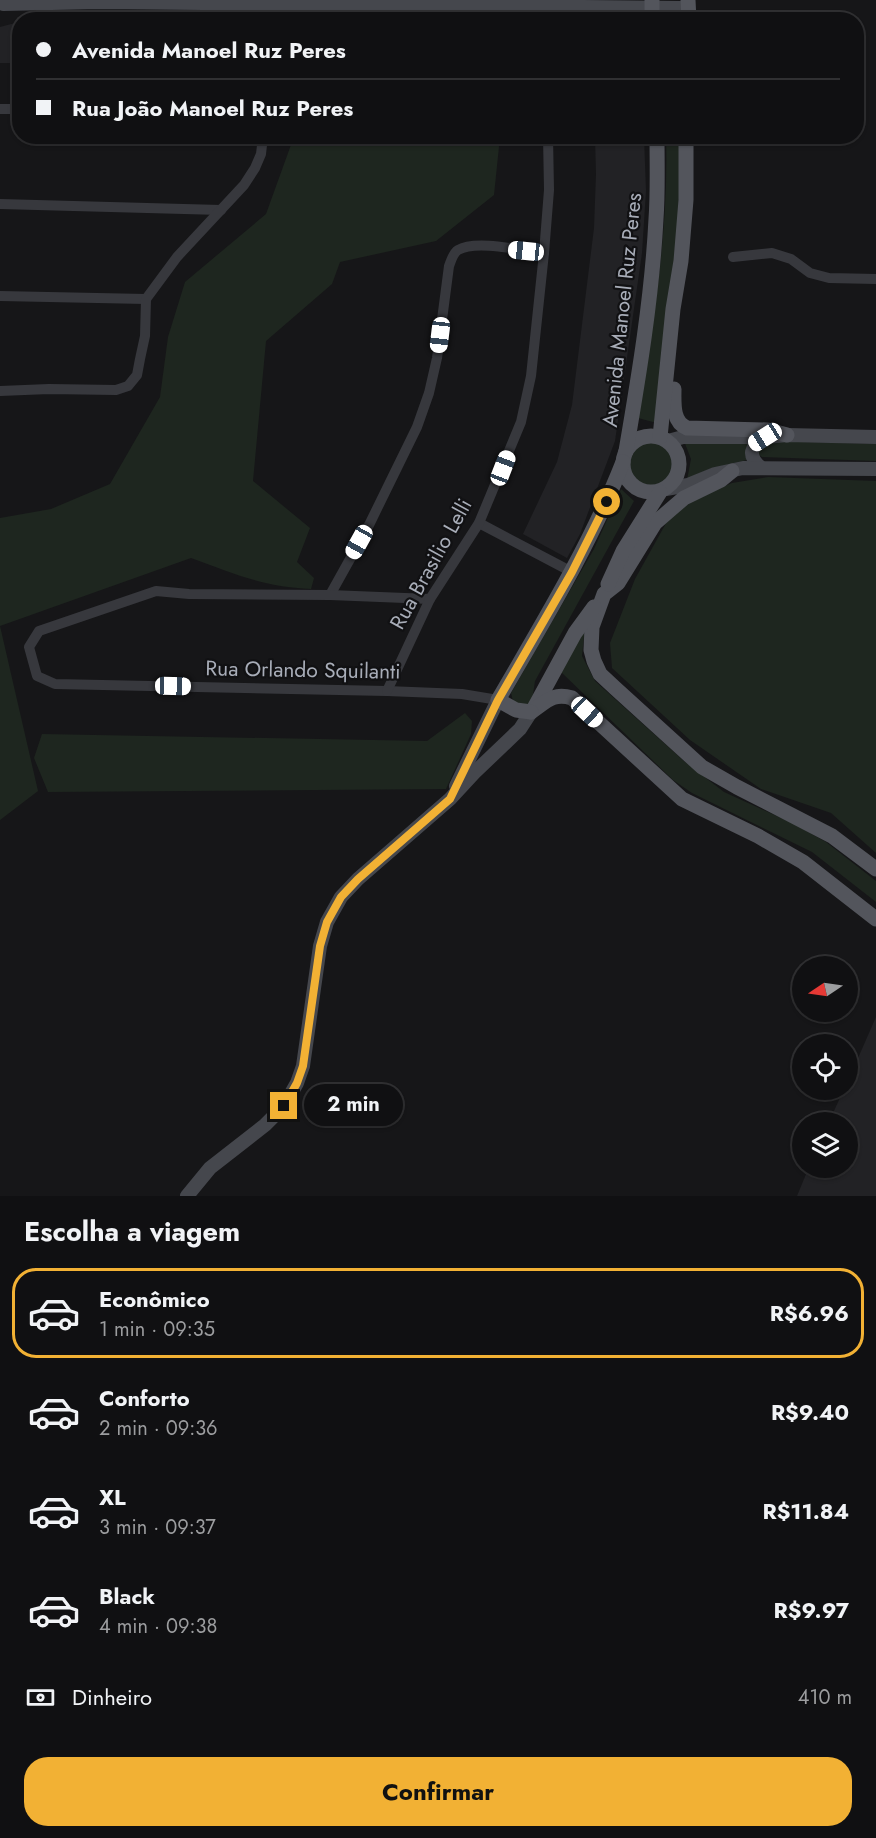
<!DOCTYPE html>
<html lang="pt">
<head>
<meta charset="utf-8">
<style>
  :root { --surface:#101012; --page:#19191b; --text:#f1f3f6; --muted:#9c9d9f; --line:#303032; --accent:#f2b134 }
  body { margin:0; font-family:Jost,sans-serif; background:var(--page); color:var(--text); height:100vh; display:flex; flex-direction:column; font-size:22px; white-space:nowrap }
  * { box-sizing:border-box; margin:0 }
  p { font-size:20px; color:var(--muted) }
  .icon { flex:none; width:33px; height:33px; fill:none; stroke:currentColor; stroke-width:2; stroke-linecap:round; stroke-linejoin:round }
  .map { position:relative; height:1196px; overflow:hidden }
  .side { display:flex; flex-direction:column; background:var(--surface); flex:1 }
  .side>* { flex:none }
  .top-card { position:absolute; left:12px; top:12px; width:852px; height:132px; border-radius:24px; box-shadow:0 2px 4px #0004,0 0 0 2px var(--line); display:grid; align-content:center; height:132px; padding:0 24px; background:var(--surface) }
  .needle { width:39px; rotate:257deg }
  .controls { position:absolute; left:792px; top:956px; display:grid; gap:12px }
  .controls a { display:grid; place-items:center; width:66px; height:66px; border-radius:50%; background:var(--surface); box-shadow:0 2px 4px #0004,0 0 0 2px var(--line); font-size:30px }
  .end { position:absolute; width:27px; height:27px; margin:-14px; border:8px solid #f2b134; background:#111; box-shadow:0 0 0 3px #111 }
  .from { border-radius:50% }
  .bubble { position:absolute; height:42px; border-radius:21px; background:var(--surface); box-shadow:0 2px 4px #0004,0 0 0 2px var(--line); font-size:20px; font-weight:700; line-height:42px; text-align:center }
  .car { position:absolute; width:18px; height:36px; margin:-18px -9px; border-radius:8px; box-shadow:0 0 4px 2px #0007; background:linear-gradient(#fff 24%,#345 0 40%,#fff 0 76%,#345 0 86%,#fff 0) }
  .top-card b { display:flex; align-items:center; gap:21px; height:57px; font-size:22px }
  .top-card b+b { border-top:2px solid var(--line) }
  .top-card i { width:15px; height:15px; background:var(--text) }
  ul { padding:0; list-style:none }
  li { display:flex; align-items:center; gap:18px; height:90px; margin:0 12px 9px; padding:0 12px; border:3px solid transparent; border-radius:24px }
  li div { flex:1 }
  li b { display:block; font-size:22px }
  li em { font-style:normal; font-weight:700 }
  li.selected { border-color:var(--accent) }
  li>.icon { width:54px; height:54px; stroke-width:1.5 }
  h2 { padding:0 24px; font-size:27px; line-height:72px }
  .pay { display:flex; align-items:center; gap:15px; height:66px; padding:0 24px; font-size:22px }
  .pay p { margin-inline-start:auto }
  .button { display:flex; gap:12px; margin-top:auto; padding:12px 24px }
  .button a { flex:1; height:69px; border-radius:24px; background:var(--accent); color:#111; font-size:24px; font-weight:700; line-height:69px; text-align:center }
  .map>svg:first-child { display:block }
</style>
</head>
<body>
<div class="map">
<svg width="876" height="1196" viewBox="0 0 876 1196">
  <rect width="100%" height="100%" fill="#161618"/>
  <g fill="#222225">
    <path d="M19,22V63H0V27Z"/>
    <path d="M595,137H644L646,191L642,253L615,441L580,534L567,558L523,534L557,462L572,405L594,228L596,174Z"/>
    <path d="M876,1017V1196H797L809,1167H848V1122H829L844,1089H848V1081Z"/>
  </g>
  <g fill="#1e261f">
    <path d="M304,136L500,137L494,195L436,241L340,262L332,284L266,341L253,481L310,528L297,562L314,578L311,589C263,587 235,574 191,558L0,626V518L51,509L110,484L160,397L168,337L185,282L266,214L292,142Z"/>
    <path d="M666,137H679C683,232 667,328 657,423L638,418C653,325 669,231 666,137Z"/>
    <path d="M752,440L751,459L709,469L687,480L691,459L684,441Z"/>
    <path d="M766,441L876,444V461L762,457L758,454L761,443Z"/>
    <circle cx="651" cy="463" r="22"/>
    <path d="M768,477L876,481V853L831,813L761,789L690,740L612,668L610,643L635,579L670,516L701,496L732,483Z"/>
    <path d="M621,489L634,501L535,681L532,701L526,706L514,705L511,693L594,549Z"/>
    <path d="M0,626L38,791L0,820Z"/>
    <path d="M585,627L582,656L595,681L684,761L724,792L794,824L826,842L876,881V902L812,852L692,793L673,780L561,672Z"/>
    <path d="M465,713L472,721L471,734L446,789L48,792L34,758L42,734L427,741Z"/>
  </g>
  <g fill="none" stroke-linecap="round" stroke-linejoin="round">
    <g stroke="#37383d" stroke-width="10">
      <path d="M546,8V20"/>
      <path d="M264,20V4"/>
      <path d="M0,109H20"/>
      <path d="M0,204L221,210"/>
      <path d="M733,257L772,253L791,259L810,273L829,278L876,279"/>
      <path d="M0,296L146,299"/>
      <path d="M0,391L49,389L116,390L128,386L137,375L140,359L145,336L146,299L177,257L244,185L255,168L261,154L263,136"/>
      <path d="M479,523L572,572"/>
      <path d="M330,595L369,525L417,427L429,393L437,358L449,266C451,261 453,253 458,250C476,239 524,251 544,253"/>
      <path d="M430,599L330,595L189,594L156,591L39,631L29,647L37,676L55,684L387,691L462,694L498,700"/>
      <path d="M387,691L430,599L479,523L521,422L531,376L544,253L549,190L548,136"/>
    </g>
    <g stroke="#45474d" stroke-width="14">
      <path d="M3,4L100,2L681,8"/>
      <path d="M668,441L683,437H765L787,435L876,437"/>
      <path d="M761,468C747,455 750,447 765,437"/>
      <path d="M666,489L688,485L715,474L743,468L876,469"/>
      <path d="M456,786L498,700"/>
      <path d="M187,1196L210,1168L265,1125L284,1106L297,1083L303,1066L320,946L327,922L341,897L358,879L450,799L474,773L520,729L531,712"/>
    </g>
    <g stroke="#53555c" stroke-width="15">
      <path d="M652,0V20"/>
      <path d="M688,0L689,20"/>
      <path d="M674,389C674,403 672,422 687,428L768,430L787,435"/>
      <circle cx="651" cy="464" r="28"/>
      <path d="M660,437L673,309L681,261L686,200V136"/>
      <path d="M626,451C639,375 652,297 656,219C658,192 657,164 657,136"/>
      <path d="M732,471L721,480L684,498L670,510L655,523L618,583L604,594L592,627L591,650L594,661L600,674L615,688L702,767L737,787L832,836L876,869"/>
      <path d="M608,584L623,551L660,492"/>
      <path d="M533,710L575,633L594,607"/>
      <path d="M531,712C546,702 553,692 572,698L682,799L758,836L803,862L876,919"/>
      <path d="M531,712L516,710L498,700C543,622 590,546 623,462"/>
    </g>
  </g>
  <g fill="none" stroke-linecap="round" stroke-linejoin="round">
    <path stroke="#f2b134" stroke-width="8" d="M284,1106L297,1083L303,1066L320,946L327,922L341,897L358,879L450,799L498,700L572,572L607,502"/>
  </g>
  <g text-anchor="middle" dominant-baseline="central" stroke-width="4.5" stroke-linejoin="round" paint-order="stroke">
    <g font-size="21" fill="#a8adb8" stroke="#111113">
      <text transform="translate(622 310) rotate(-84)">Avenida Manoel Ruz Peres</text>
      <text transform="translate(431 564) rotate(-61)">Rua Brasilio Lelli</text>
      <text transform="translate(303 670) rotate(1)">Rua Orlando Squilanti</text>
    </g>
  </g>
</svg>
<div class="controls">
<a><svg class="needle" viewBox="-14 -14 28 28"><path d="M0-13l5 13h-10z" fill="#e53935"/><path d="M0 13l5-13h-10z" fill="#9c9d9f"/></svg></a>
<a><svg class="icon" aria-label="locate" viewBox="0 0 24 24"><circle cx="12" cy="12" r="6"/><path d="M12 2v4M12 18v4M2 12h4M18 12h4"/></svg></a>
<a><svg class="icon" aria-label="layers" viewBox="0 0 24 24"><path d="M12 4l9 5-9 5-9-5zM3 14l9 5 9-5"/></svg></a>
</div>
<i class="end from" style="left:607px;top:502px"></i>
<i class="end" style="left:284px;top:1106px"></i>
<div class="bubble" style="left:304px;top:1084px;width:99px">2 min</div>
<i class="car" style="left:526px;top:251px;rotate:276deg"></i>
<i class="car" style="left:440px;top:335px;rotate:187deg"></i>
<i class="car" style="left:765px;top:437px;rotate:238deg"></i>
<i class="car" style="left:503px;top:468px;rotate:21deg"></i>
<i class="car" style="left:359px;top:542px;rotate:209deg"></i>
<i class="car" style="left:173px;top:686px;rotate:91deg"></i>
<i class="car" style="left:587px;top:712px;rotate:133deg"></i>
<div class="top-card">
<b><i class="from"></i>Avenida Manoel Ruz Peres</b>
<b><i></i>Rua João Manoel Ruz Peres</b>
</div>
</div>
<section class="side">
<h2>Escolha a viagem</h2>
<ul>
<li class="selected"><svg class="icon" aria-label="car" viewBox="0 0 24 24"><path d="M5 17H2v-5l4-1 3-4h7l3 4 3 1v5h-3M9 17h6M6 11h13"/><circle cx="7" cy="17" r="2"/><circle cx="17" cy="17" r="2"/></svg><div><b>Econômico</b><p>1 min · 09:35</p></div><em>R$6.96</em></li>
<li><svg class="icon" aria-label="car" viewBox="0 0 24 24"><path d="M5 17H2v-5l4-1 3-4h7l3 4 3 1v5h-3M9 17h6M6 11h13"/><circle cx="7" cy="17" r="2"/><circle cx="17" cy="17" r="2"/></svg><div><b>Conforto</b><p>2 min · 09:36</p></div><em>R$9.40</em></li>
<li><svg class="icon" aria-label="car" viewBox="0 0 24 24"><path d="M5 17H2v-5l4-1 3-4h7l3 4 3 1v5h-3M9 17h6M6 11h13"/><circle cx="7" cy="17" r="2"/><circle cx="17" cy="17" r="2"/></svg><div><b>XL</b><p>3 min · 09:37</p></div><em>R$11.84</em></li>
<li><svg class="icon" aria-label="car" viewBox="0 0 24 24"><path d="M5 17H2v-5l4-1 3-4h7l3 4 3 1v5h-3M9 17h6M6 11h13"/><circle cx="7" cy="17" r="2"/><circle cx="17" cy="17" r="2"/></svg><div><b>Black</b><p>4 min · 09:38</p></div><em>R$9.97</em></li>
</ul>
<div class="pay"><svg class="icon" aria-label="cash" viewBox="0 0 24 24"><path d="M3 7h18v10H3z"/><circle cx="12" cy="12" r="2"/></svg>Dinheiro<p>410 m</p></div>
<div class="button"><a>Confirmar</a></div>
</section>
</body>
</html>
